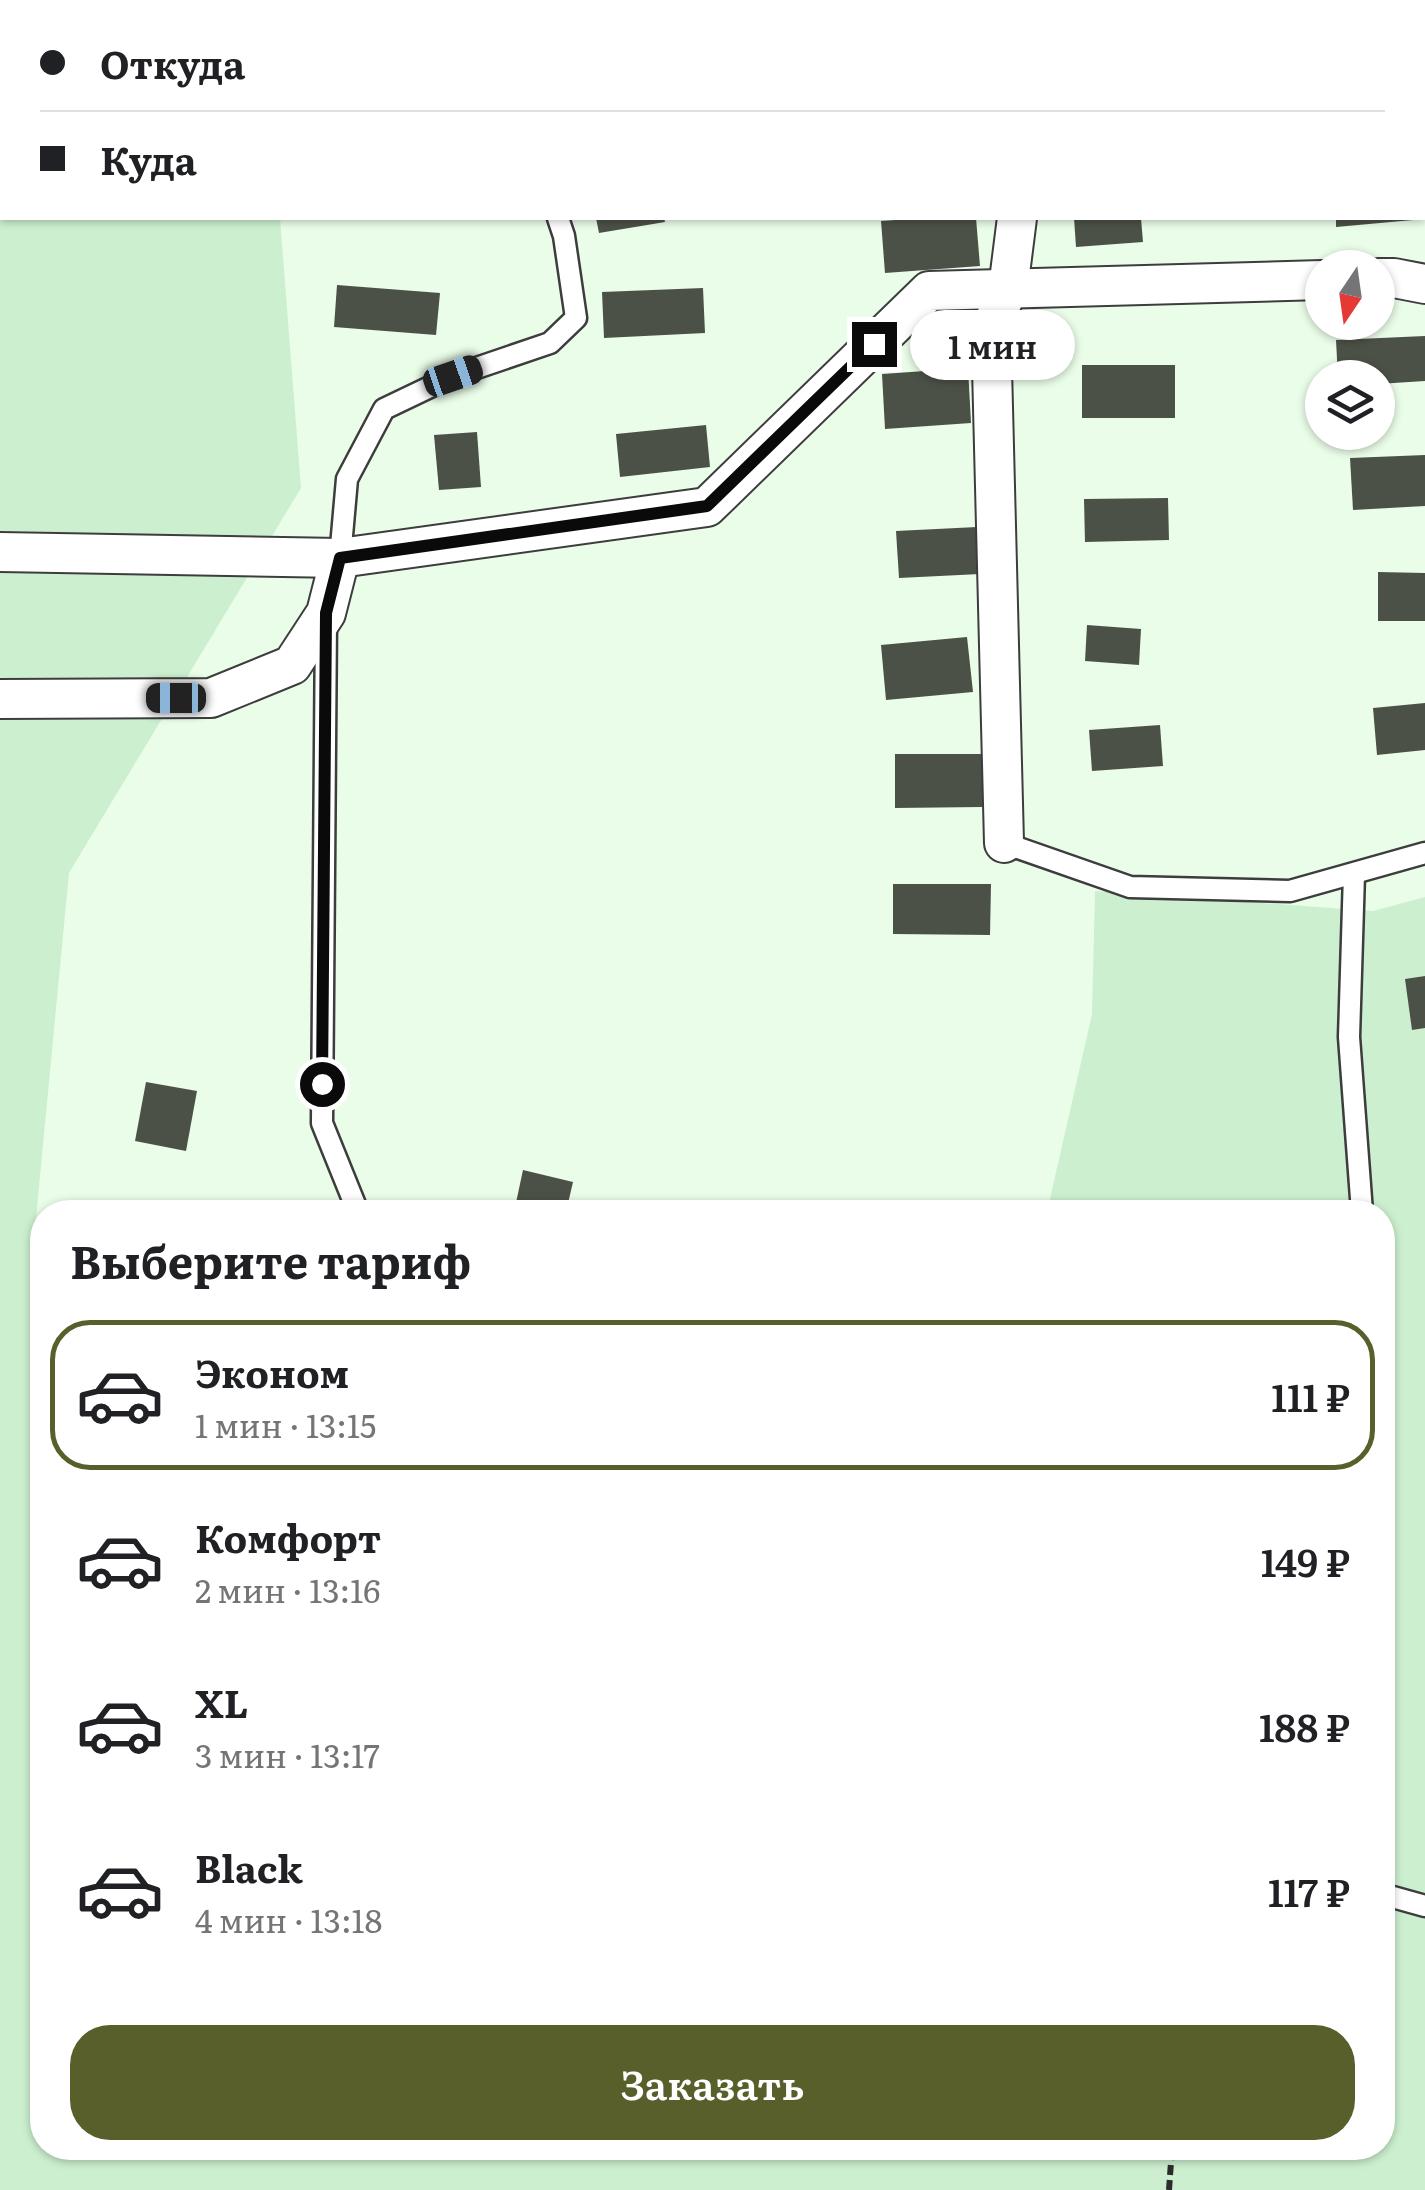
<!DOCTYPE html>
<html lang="ru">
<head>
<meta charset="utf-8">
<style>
  :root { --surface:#fff; --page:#f2f2f2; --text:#202124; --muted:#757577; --line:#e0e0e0; --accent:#585f2a }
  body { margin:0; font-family:Literata,serif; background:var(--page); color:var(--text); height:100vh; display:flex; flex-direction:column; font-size:38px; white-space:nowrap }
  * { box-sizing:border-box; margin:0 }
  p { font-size:32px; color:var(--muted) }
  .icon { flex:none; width:55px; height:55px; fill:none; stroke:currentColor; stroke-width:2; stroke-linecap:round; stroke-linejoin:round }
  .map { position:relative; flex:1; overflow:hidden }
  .sheet { position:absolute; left:30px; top:1200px; width:1365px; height:960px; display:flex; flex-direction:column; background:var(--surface); border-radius:40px; box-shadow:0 2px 8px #0004 }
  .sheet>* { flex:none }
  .banner { position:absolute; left:0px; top:0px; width:1425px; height:220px; box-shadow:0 2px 8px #0004; display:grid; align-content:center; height:220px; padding:0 40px; background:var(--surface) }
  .needle { width:65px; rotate:193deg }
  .tools { position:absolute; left:1305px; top:250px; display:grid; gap:20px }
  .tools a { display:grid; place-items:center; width:90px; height:90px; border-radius:50%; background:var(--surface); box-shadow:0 2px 8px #0004; font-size:50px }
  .end { position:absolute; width:45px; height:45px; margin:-22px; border:12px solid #0a0a0a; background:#fff; box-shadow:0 0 0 5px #fff }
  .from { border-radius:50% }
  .bubble { position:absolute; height:70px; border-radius:35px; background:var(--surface); box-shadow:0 2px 8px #0004; font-size:32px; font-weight:600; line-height:70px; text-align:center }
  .car { position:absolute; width:30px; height:60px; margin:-30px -15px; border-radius:12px; box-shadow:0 0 8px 2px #0007; background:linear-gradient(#222 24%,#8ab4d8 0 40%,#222 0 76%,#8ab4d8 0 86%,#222 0) }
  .banner b { display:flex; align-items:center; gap:35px; height:95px; font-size:38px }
  .banner b+b { border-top:2px solid var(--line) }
  .banner i { width:25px; height:25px; background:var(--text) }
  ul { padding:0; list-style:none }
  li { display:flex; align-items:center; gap:30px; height:150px; margin:0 20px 15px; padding:0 20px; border:5px solid transparent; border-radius:40px }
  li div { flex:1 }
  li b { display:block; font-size:38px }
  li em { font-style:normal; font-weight:600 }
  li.current { border-color:var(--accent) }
  li>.icon { width:90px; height:90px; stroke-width:1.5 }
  h2 { padding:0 40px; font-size:45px; line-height:120px }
  .button { display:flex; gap:20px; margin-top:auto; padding:20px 40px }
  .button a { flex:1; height:115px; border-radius:40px; background:var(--accent); color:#fff; font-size:40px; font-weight:600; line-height:115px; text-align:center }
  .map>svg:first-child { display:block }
</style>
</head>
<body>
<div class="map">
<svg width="1425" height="2190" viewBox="0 0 1425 2190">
  <rect width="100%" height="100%" fill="#eafde9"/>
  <path fill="#ccf0cf" d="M0,73H2V218H280L301,488L69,873L35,1229L42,1230V2148H1382V1212H1047L1092,1014L1095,891L1373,911L1425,897V2190H0Z"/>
  <g fill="#4c5147">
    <path d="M596,218H664L665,222L599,233Z"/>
    <path d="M924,218H976L980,266L885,273L881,221Z"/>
    <path d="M1074,218H1141L1143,242L1076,247Z"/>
    <path d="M1336,218H1413V220L1336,227Z"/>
    <path d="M337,285L440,293L436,335L334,327Z"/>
    <path d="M703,288L705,333L604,338L602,292Z"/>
    <path d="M1425,336V381L1378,384V378H1338L1336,340Z"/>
    <rect x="1082" y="365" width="93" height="53"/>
    <path d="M968,368L971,423L885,429L882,374Z"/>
    <path d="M706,425L710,467L620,477L616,434Z"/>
    <path d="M477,432L481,487L439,490L434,435Z"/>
    <path d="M1425,455V506L1353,510L1350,458Z"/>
    <path d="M1168,498L1169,540L1085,542L1084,499Z"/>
    <path d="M977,527L980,574L899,578L896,531Z"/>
    <path d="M1378,572L1425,573V621H1378Z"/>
    <path d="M1087,625L1141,629L1139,665L1085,661Z"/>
    <path d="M967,637L973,692L886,700L881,645Z"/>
    <path d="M1425,703V750L1377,755L1373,708Z"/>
    <path d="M1160,725L1163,766L1092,771L1089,730Z"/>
    <path d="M895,754H982V807L895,808Z"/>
    <path d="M893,884H991L990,935L893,934Z"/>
    <path d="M1425,976V1028L1412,1030L1405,979Z"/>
    <path d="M146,1082L197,1091L186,1151L135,1141Z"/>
    <path d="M523,1170L573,1182L566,1212H514Z"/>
  </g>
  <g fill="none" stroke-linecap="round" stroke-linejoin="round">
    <defs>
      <g id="lane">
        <path d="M517,2V0"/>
        <path d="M340,558L347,479L384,409L453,376L550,343L576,318L564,236L558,218"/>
        <path d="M326,620L322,1123L358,1212"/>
        <path d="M1004,843L1130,887L1290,891L1425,853"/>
        <path d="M1354,874L1349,1037L1362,1212"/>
        <path d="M1382,1894L1425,1906"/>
      </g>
      <g id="street">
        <path d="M1041,2V0"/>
        <path d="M1378,278H1394L1425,284"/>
        <path d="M0,552L340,558L707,507L929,291L1322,280"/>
        <path d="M0,699L211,698L292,665L326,613L340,558"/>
        <path d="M1004,843L991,328L1008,289L1017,218"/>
      </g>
    </defs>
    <use href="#lane" stroke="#3d3d3d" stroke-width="25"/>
    <use href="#street" stroke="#3d3d3d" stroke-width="42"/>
    <path stroke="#2c2c2c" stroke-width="6" stroke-dasharray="10 5" stroke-linecap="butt" d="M1169,2190L1172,2148"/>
    <use href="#lane" stroke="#fff" stroke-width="20"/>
    <use href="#street" stroke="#fff" stroke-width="38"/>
  </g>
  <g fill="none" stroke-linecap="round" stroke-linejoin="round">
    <path stroke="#0a0a0a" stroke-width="12" d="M322,1084L326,613L340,558L707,506L874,344"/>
  </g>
</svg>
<div class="tools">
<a><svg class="needle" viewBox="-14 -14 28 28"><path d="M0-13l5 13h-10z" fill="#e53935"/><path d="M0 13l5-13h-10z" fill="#757577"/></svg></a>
<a><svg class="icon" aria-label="layers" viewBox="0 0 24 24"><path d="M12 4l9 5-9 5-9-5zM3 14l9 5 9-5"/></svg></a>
</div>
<i class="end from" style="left:322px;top:1084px"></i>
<i class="end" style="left:874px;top:344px"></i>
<div class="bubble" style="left:910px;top:310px;width:165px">1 мин</div>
<i class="car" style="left:453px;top:376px;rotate:71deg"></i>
<i class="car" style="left:176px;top:698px;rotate:270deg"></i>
<div class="banner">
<b><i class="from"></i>Откуда</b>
<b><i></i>Куда</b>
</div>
<section class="sheet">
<h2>Выберите тариф</h2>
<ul>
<li class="current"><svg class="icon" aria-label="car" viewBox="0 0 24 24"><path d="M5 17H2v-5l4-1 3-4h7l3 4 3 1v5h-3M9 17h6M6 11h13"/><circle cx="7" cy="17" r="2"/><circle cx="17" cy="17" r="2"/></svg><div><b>Эконом</b><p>1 мин · 13:15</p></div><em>111 ₽</em></li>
<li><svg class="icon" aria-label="car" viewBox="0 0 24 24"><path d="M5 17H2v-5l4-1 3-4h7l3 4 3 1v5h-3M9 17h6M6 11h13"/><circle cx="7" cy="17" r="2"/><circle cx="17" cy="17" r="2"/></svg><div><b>Комфорт</b><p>2 мин · 13:16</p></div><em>149 ₽</em></li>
<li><svg class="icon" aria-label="car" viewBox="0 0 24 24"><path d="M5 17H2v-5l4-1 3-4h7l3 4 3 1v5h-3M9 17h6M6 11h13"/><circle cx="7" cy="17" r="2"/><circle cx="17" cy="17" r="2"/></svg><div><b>XL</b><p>3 мин · 13:17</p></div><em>188 ₽</em></li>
<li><svg class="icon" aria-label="car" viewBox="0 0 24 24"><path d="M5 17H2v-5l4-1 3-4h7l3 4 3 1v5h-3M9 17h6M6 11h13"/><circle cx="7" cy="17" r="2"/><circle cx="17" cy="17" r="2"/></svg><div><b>Black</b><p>4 мин · 13:18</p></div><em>117 ₽</em></li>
</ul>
<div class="button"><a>Заказать</a></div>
</section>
</div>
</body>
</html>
